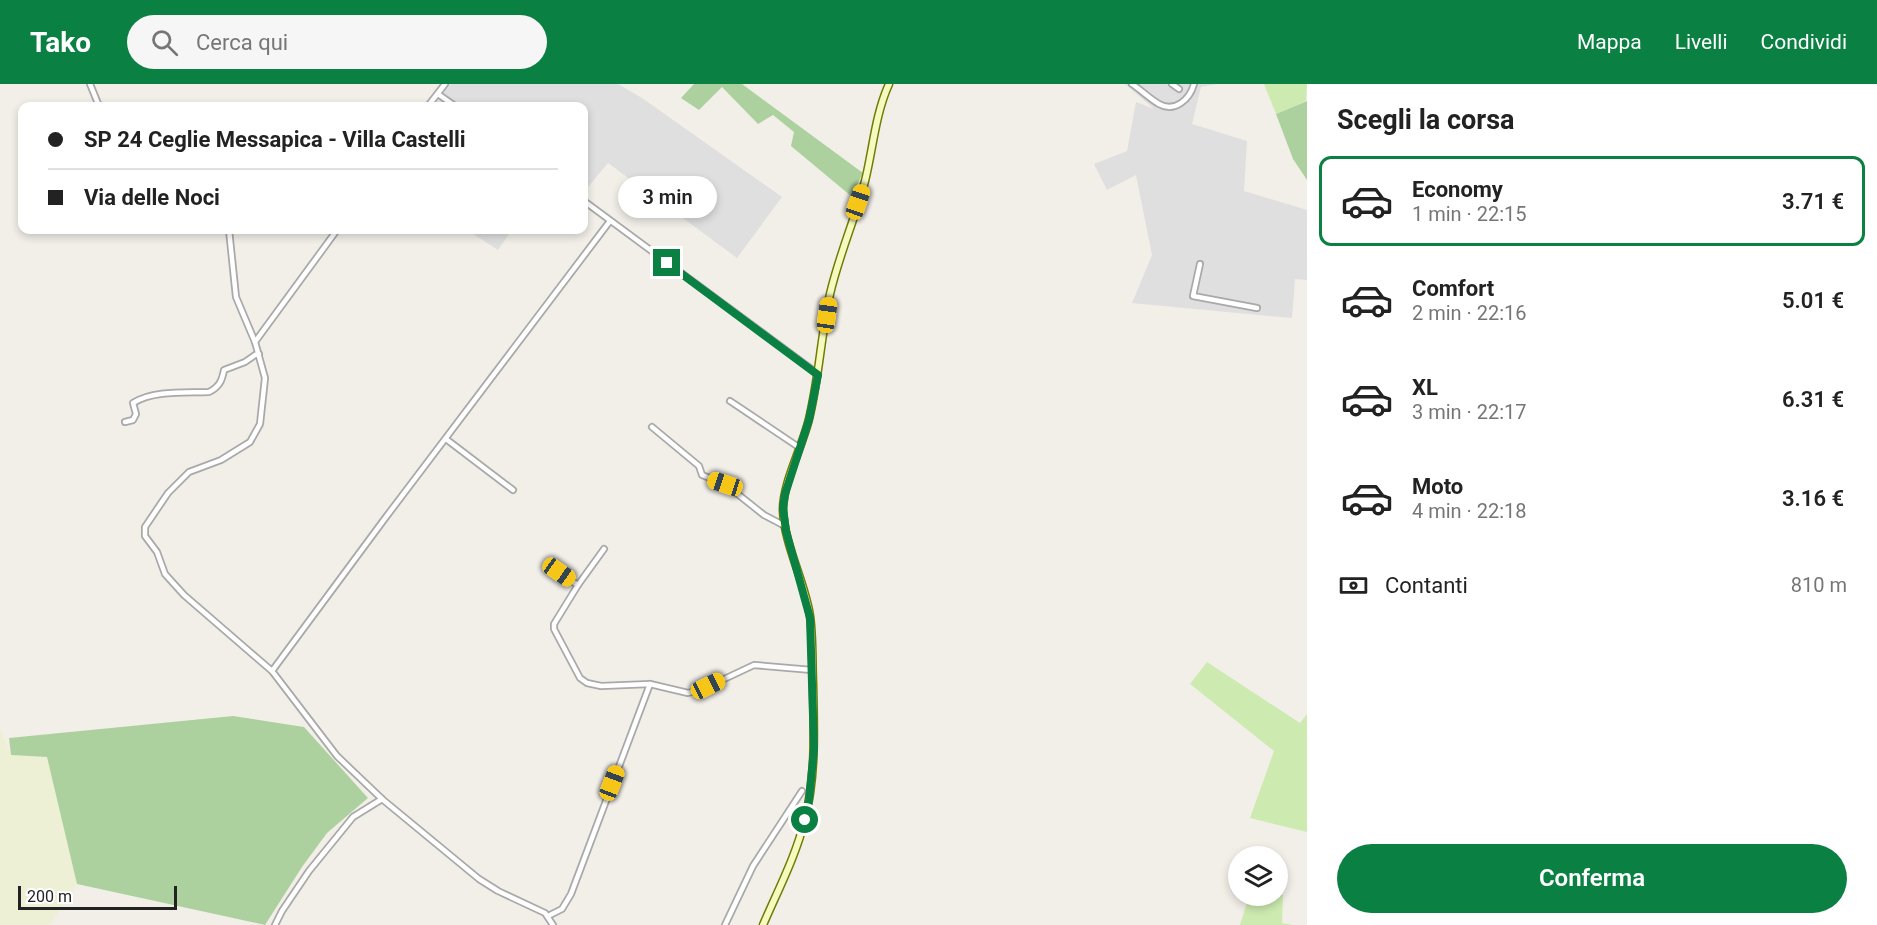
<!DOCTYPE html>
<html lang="it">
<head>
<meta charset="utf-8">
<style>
  :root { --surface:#fff; --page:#f6f6f6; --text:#222; --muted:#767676; --line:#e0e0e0; --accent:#0b8043 }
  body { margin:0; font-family:Roboto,sans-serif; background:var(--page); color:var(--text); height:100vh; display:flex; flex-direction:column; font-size:22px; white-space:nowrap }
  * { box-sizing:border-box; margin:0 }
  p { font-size:20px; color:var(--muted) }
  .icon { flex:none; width:33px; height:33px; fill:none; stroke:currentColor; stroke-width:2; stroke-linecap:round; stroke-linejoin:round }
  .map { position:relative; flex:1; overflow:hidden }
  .details { display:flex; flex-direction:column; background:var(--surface); width:570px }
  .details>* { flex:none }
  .guide { position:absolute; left:18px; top:18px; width:570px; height:132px; border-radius:12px; box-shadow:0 3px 9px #0003; display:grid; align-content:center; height:132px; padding:0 30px; background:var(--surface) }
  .buttons { position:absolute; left:1228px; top:762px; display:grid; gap:12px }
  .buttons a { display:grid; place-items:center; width:60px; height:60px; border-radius:50%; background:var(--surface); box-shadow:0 3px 9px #0003; font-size:30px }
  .scale { position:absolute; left:18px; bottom:15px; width:159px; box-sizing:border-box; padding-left:6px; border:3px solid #222; border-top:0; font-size:16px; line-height:21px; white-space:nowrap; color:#222; -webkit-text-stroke:4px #fff; paint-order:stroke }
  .end { position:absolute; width:27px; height:27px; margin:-14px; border:8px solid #0b8043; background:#fff; box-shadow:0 0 0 3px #fff }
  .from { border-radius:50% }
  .bubble { position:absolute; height:42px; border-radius:21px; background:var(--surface); box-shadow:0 3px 9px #0003; font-size:20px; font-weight:600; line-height:42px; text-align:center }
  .car { position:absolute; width:18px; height:36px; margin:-18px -9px; border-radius:8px; box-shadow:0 0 4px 2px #0007; background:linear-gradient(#f5c518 24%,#345 0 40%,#f5c518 0 76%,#345 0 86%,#f5c518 0) }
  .guide b { display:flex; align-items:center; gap:21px; height:57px; font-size:22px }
  .guide b+b { border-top:2px solid var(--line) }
  .guide i { width:15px; height:15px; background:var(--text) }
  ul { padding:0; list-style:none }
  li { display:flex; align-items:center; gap:18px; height:90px; margin:0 12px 9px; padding:0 18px; border:3px solid transparent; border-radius:12px }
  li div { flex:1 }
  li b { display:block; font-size:22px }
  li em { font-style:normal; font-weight:600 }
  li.current { border-color:var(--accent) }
  li>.icon { width:54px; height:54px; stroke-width:1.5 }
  h2 { padding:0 30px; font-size:27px; line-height:72px }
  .pay { display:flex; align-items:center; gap:15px; height:66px; padding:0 30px; font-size:22px }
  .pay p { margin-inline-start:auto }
  .cta { display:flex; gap:12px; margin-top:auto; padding:12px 30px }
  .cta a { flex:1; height:69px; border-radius:36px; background:var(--accent); color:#fff; font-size:24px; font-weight:600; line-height:69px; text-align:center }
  header { display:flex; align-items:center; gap:36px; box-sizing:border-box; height:84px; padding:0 30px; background:var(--accent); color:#fff }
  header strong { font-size:28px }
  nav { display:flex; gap:33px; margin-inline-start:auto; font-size:21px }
  .search { width:420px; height:54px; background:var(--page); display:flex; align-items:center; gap:15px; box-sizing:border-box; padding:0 21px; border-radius:33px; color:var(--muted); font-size:22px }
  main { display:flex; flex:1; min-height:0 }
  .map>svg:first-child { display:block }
</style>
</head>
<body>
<header>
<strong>Tako</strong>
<div class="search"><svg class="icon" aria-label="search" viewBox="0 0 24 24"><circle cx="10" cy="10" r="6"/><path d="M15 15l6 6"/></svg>Cerca qui</div>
<nav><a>Mappa</a><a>Livelli</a><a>Condividi</a></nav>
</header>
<main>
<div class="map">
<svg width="1307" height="841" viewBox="0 0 1307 841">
  <rect width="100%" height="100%" fill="#f2efe9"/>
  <g fill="#e0dfdf">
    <path d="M450,0H618L642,14L782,113L737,174L608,79L584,108V22H434Z"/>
    <path d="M1125,0H1217L1201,3L1192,40L1247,57L1244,107L1307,126V196L1295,195L1292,234L1132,219L1152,171L1136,91L1107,106L1094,80L1127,67L1136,18L1154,25Z"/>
    <path d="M467,146H512L498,166Z"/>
  </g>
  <path fill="#eef0d5" d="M0,644L11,671L47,673L77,800L50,841H0Z"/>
  <g fill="#cdebb0">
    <path d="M1264,0H1307L1306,17L1276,30Z"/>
    <path d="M1207,578L1300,639L1307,630V748L1250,734L1274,667L1190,600Z"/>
    <path d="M1278,810L1283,811L1282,839L1293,841H1240L1249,812H1278Z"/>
  </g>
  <g fill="#add19e">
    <path d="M694,0H742L863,89L851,112L791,62L794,48L773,31L758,40L722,3L699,26L681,14Z"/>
    <path d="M1307,17V96L1293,75L1276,30Z"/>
    <path d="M233,632L304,643L368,714L327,749L302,783L265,841L77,800L47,673L11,671L9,654Z"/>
  </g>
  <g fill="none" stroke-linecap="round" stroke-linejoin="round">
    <defs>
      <g id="minor">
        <path d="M90,0L99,22"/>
        <path d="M1132,0C1141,6 1150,15 1159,20C1175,29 1190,15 1194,0"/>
        <path d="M1172,0L1179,5"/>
        <path d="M438,10L455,22"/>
        <path d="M428,22L445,0"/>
        <path d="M584,117L818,290"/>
        <path d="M229,146L236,213L255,258L265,294L260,340L250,358L221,376L189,388L168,409L145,443V452L157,468L165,490L184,511L272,587L337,672L382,715L479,795L498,807L545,829L553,841"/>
        <path d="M1200,180L1193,212L1257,224"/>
        <path d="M255,258L337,146"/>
        <path d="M730,317L800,364"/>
        <path d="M125,338L133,336L136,330L133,319C154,306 185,309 209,308C219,303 222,297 224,286L245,278L255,271L259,270"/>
        <path d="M652,343L699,382L702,391L725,400L764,431L785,442"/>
        <path d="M446,355L513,406"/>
        <path d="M604,465L578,501L554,540V545L580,594L587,599L601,602L650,600L688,609L703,605L754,581L812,586"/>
        <path d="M550,484L578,501"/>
        <path d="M272,587L386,433L610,137"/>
        <path d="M548,832L562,825L571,810L650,600"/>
        <path d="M275,841L282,827L309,787L353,733L382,715"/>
        <path d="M725,841L753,782L802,707"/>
      </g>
      <path id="secondary" d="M763,841C778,806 796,772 805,735C816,691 814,645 813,600C812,577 813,554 810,532C805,498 784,460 783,426C783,398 802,364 809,335C819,294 821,251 830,210C839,171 855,135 865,97C873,65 875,31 889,0"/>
    </defs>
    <use href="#minor" stroke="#a9a9a9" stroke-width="8"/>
    <use href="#secondary" stroke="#707d05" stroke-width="9"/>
    <use href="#minor" stroke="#fff" stroke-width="4.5"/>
    <use href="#secondary" stroke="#f7fabf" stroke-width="6"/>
  </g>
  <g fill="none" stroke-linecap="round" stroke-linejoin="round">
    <path stroke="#0b8043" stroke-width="8" d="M667,179L818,291L809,336L785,410L783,424L786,447L810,534L814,665L809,716L805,736"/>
  </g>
</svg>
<div class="buttons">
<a><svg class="icon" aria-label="layers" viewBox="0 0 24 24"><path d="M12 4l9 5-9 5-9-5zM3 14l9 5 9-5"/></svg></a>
</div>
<div class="scale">200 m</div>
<i class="end from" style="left:805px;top:736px"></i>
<i class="end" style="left:667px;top:179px"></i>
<div class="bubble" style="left:618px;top:92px;width:99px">3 min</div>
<i class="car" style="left:858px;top:118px;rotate:19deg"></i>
<i class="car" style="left:827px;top:231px;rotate:8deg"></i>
<i class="car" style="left:725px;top:400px;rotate:288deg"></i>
<i class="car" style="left:559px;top:488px;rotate:125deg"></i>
<i class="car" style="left:708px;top:602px;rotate:64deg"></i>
<i class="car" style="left:612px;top:699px;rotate:21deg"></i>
<div class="guide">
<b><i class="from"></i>SP 24 Ceglie Messapica - Villa Castelli</b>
<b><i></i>Via delle Noci</b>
</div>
</div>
<section class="details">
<h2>Scegli la corsa</h2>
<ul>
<li class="current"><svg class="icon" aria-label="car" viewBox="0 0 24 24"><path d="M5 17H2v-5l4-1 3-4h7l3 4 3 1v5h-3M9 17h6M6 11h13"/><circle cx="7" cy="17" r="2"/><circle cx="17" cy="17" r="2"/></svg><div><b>Economy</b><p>1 min · 22:15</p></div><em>3.71 €</em></li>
<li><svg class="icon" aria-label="car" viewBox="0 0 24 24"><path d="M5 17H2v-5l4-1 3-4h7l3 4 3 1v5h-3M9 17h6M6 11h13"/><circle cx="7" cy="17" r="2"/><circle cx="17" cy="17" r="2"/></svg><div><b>Comfort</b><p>2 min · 22:16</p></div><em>5.01 €</em></li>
<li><svg class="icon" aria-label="car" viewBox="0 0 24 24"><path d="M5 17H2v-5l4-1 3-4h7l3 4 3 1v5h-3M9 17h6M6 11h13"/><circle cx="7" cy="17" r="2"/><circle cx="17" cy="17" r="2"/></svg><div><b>XL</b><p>3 min · 22:17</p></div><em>6.31 €</em></li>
<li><svg class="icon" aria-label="car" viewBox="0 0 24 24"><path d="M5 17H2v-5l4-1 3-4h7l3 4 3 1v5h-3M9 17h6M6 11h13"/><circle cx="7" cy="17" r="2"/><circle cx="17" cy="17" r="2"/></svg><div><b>Moto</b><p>4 min · 22:18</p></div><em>3.16 €</em></li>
</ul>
<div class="pay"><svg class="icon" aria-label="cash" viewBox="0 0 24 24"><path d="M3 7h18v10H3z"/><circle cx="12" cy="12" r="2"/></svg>Contanti<p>810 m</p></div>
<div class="cta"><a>Conferma</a></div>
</section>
</main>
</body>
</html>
